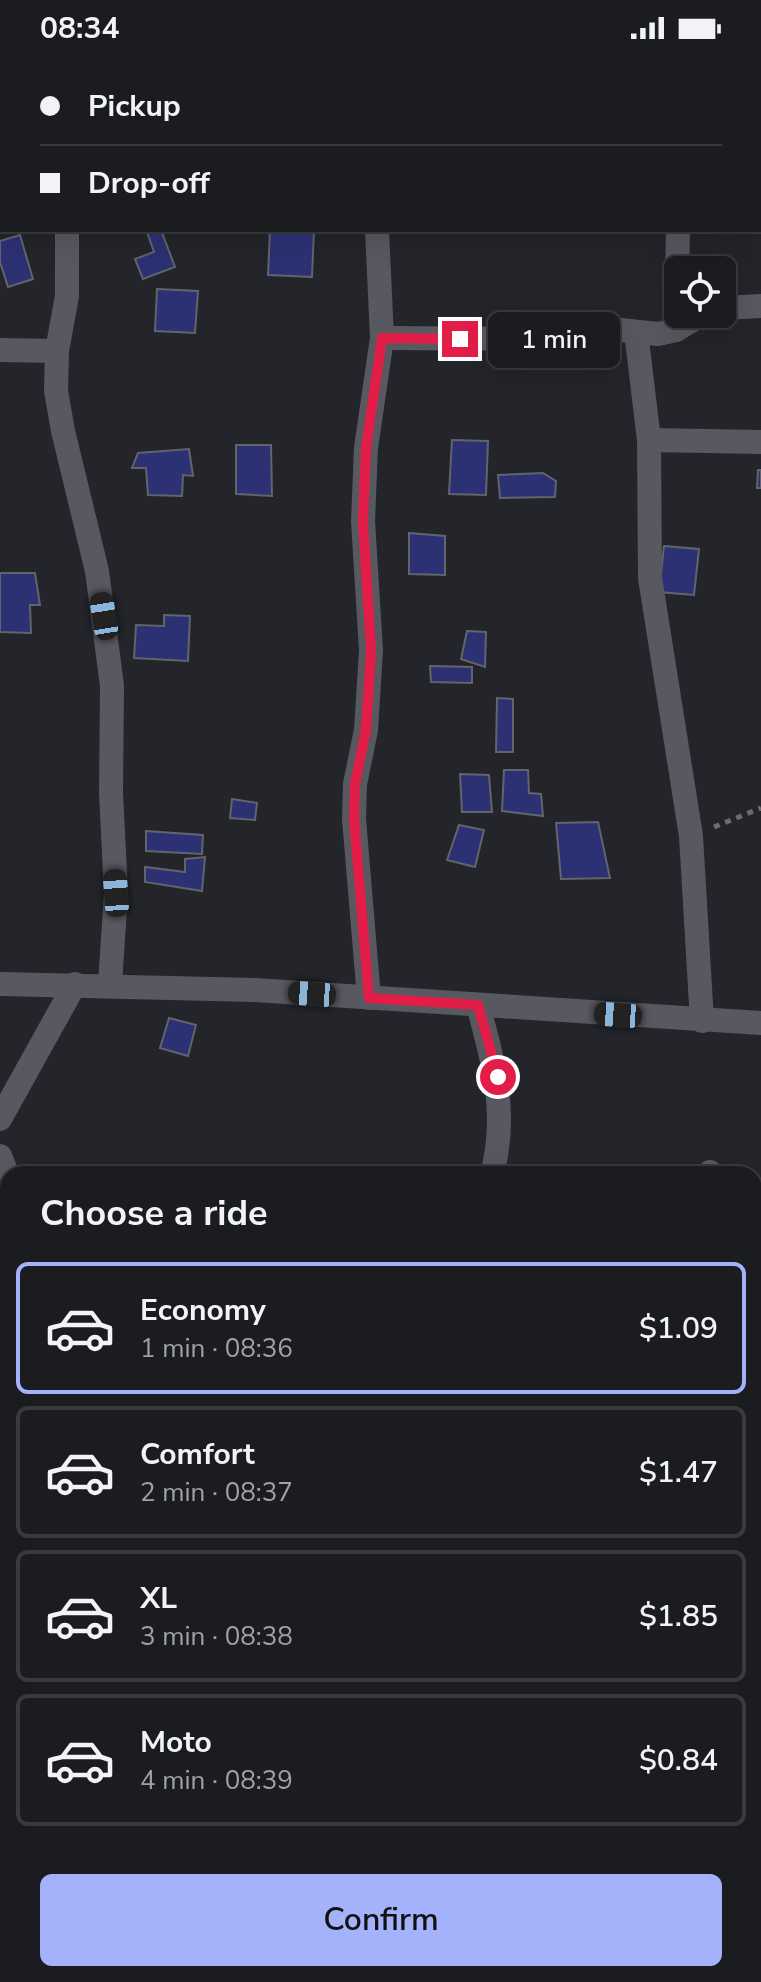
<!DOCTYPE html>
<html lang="en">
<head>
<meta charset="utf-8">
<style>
  :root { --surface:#1a1c20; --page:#27292d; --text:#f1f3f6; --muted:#9fa1a5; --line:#383a3e; --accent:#a4b2fc }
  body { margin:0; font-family:"Nunito Sans",sans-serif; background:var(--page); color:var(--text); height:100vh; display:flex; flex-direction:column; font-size:30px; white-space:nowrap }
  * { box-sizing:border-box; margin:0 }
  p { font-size:26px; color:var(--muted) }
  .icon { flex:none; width:44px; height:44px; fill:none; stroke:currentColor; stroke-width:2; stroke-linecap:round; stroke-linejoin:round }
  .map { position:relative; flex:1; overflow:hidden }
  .panel { position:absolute; left:0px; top:1110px; width:762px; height:816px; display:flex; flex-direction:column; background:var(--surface); border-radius:24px 24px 0 0; box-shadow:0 8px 32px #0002,0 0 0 2px var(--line) }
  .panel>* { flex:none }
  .hud { position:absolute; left:0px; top:0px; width:762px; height:176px; box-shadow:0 8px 32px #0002,0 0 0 2px var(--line); display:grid; align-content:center; height:176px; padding:0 40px; background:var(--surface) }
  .fabs { position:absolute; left:664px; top:200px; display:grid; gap:16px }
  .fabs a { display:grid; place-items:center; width:72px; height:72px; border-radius:12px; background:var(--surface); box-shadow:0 8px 32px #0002,0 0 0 2px var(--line); font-size:40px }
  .end { position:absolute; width:36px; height:36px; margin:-18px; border:10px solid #e11d48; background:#fff; box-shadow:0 0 0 4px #fff }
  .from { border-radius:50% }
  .bubble { position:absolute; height:56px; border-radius:12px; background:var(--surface); box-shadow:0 8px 32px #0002,0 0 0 2px var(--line); font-size:26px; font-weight:600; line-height:56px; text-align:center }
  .car { position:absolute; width:24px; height:48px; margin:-24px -12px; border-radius:10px; box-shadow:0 0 6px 2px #0007; background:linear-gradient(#222 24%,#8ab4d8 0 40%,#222 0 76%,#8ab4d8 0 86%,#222 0) }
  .hud b { display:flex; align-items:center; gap:28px; height:76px; font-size:30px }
  .hud b+b { border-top:2px solid var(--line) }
  .hud i { width:20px; height:20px; background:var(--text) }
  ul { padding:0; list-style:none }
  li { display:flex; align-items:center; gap:24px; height:132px; margin:0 16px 12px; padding:0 24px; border:4px solid var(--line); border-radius:12px }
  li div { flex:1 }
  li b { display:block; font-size:30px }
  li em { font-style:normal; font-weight:600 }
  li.on { border-color:var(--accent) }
  li>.icon { width:72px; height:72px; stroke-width:1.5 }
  h2 { padding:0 40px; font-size:36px; line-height:96px }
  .button { display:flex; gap:16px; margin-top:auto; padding:16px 40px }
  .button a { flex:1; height:92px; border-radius:12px; background:var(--accent); color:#111; font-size:32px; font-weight:600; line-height:92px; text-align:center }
  .status { display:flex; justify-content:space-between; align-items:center; height:56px; padding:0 40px; background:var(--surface); direction:ltr }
  .status svg { height:22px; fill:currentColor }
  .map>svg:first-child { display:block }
</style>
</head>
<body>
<div class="status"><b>08:34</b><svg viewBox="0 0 49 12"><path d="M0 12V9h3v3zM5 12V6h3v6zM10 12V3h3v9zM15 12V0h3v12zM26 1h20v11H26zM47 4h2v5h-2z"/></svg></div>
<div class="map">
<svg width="761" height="1926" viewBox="0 0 761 1926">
  <rect width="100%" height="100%" fill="#23252a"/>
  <g fill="#2c3174" stroke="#63646b" stroke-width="2">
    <path d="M161,174L175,211L143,223L135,203L154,196L147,176Z"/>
    <path d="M270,174H314L312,221L268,219Z"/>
    <path d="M20,179L33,223L8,231L0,206V185Z"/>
    <path d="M157,233L198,235L195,277L155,275Z"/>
    <path d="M452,384L488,385L486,439L449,438Z"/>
    <path d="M236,389H271L272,440L236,438Z"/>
    <path d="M189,393L193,420L183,419L182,440L148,439L146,412H132L138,397Z"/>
    <path d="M758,414H761V432H757Z"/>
    <path d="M543,417L556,425L555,441L500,442L498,419Z"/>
    <path d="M409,477L445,480V519L409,518Z"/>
    <path d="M664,490L699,493L694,539L659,536Z"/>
    <path d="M0,517H35L40,549H30L31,577L0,576Z"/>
    <path d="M164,559L190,560L188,605L134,602L136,569L164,570Z"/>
    <path d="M467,575L486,576L485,611L461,603Z"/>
    <path d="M430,610L472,611V627L431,626Z"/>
    <path d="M497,642L513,643V696H496Z"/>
    <path d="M504,714H528L529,737L541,738L543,760L502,755Z"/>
    <path d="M460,718L489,719L492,756H462Z"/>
    <path d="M232,743L257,747L255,764L230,762Z"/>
    <path d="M598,766L610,822L561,823L556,767Z"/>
    <path d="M459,769L484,774L475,811L447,804Z"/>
    <path d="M146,775L203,779L202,798L146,795Z"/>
    <path d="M205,801L202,835L145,826V811L185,816V803Z"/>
    <path d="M169,962L196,969L188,1000L160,992Z"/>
    <path d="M754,1261L761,1262V1305L754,1304Z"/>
    <path d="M754,1916L761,1917V1926H752Z"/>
  </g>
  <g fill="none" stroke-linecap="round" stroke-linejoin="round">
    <g stroke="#6b6d72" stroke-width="5" stroke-dasharray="6 6" stroke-linecap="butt">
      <path d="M714,771L761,752"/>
      <path d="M0,1860H8"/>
      <path d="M261,1918V1926"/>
    </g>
    <g stroke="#585960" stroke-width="24">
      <path d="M373,0V2"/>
      <path d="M71,2L72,0"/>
      <path d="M683,2V0"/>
      <path d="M67,174V240L57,295L56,335L63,375L97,515L112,630L111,737L116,837L110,928"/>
      <path d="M722,252L761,250"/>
      <path d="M676,274L678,174"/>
      <path d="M636,276L649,384L650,522L691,780L702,965"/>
      <path d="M382,282L578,283L621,274L658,278L676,274L703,258"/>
      <path d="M0,294L57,295"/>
      <path d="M649,384L761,386"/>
      <path d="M0,928L255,934L761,967"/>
      <path d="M369,942L354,763L355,728L366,674L371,594L363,465L366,392L382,282L377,174"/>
      <path d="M478,949C494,1008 508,1058 492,1118"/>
      <path d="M0,1063L75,928"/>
      <path d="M0,1100L8,1120"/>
      <path d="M709,1118L710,1116"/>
      <path d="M754,1725L761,1730"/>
      <path d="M461,1918L476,1926"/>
      <path d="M557,1926L560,1918"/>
    </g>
  </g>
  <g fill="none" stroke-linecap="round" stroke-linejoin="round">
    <path stroke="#e11d48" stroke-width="10" d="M460,283L382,282L366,392L363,465L371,594L366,674L355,728L354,763L369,942L478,949L498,1021"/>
  </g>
</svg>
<div class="fabs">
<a><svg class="icon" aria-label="locate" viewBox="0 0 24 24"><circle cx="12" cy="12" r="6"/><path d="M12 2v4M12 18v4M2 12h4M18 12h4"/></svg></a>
</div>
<i class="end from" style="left:498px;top:1021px"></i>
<i class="end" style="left:460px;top:283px"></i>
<div class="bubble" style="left:488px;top:256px;width:132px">1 min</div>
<i class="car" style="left:104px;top:560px;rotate:351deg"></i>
<i class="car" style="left:116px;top:837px;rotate:356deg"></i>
<i class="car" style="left:312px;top:938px;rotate:274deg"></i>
<i class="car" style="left:618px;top:959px;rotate:274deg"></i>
<div class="hud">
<b><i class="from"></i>Pickup</b>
<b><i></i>Drop-off</b>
</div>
<section class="panel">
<h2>Choose a ride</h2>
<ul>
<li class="on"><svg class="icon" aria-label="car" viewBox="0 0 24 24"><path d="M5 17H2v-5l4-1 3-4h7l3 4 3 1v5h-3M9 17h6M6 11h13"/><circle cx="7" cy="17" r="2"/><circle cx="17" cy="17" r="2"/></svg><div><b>Economy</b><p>1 min · 08:36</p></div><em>$1.09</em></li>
<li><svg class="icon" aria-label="car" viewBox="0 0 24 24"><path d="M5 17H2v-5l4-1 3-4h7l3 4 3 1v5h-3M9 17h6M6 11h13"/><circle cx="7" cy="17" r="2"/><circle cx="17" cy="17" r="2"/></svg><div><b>Comfort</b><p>2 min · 08:37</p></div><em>$1.47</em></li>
<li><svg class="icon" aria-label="car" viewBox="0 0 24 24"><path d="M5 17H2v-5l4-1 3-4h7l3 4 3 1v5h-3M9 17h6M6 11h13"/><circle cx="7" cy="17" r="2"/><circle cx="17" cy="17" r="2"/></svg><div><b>XL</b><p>3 min · 08:38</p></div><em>$1.85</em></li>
<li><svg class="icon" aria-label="car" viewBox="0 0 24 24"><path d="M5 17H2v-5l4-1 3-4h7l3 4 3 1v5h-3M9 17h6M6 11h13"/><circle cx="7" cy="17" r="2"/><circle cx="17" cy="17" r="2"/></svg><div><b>Moto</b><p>4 min · 08:39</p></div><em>$0.84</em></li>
</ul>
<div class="button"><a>Confirm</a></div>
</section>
</div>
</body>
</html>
